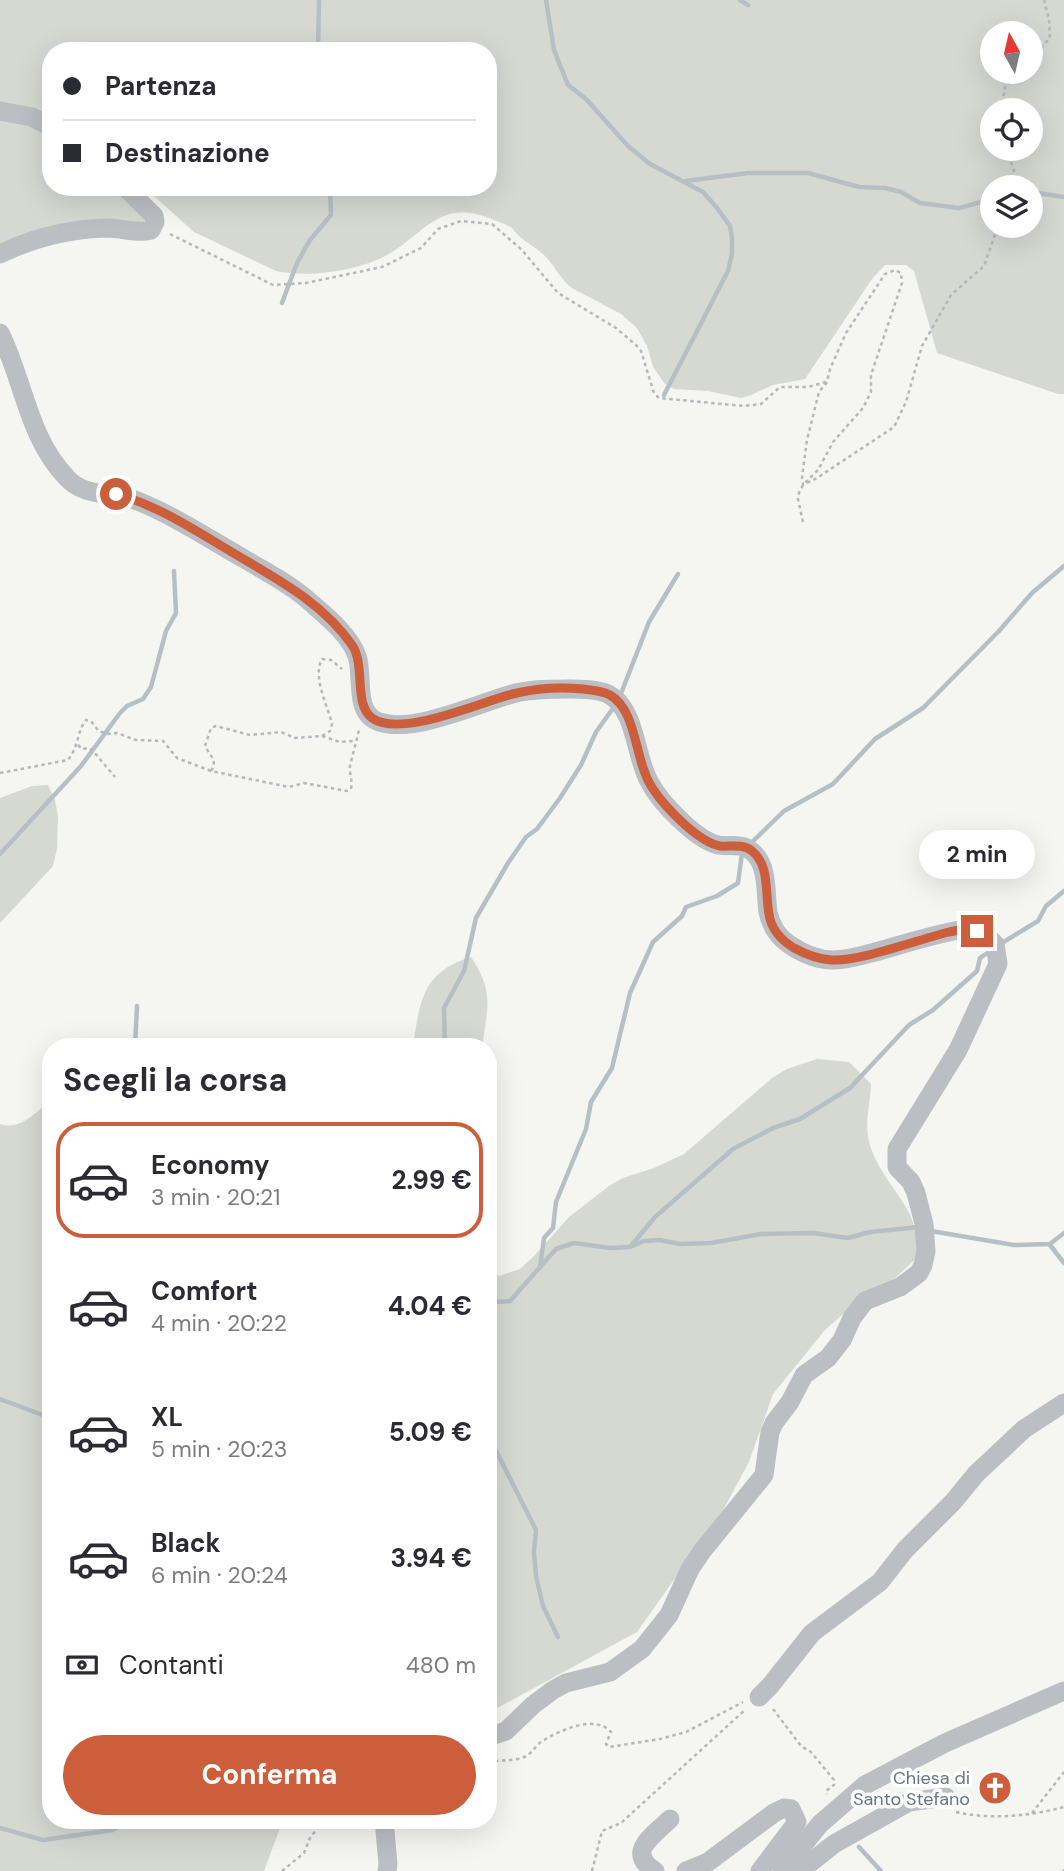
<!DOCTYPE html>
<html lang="it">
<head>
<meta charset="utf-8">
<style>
  :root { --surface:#fff; --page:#f2f2f3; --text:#2b2b33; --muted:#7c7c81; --line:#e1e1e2; --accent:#cd5e3b }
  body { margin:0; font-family:"DM Sans",sans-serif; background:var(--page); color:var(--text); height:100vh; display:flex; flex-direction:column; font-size:26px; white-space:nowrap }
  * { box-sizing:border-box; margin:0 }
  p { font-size:23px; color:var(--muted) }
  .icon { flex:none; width:38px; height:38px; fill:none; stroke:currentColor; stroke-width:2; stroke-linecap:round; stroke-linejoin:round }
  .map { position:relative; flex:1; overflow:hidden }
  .panel { position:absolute; left:42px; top:1038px; width:455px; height:791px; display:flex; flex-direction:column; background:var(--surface); border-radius:28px; box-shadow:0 7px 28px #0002 }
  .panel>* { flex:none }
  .hud { position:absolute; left:42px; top:42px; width:455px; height:154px; border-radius:28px; box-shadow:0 7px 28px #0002; display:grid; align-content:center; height:154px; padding:0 21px; background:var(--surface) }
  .needle { width:46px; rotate:352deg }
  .fabs { position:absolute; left:980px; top:21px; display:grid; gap:14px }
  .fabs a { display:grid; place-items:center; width:63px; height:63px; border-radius:50%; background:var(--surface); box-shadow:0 7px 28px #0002; font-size:35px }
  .end { position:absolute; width:32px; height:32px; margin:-16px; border:9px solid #cd5e3b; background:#fff; box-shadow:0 0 0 4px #fff }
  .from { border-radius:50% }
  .bubble { position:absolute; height:49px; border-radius:24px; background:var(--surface); box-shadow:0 7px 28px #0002; font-size:23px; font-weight:700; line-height:49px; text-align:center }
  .hud b { display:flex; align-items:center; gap:24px; height:66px; font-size:26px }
  .hud b+b { border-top:2px solid var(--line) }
  .hud i { width:18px; height:18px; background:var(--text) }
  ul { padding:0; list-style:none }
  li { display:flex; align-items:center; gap:21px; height:116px; margin:0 14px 10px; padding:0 7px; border:4px solid transparent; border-radius:28px }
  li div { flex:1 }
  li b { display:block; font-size:26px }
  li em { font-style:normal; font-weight:700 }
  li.on { border-color:var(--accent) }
  li>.icon { width:63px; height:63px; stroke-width:1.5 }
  h2 { padding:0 21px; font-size:32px; line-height:84px }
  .pay { display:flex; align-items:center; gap:18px; height:77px; padding:0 21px; font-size:26px }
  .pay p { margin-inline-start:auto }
  .button { display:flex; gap:14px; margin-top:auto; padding:14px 21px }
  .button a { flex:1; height:80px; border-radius:42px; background:var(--accent); color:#fff; font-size:28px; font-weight:700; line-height:80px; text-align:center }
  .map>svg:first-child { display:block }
</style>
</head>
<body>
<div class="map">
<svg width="1064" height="1871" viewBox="0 0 1064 1871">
  <rect width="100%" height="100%" fill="#f5f5f2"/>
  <g fill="#d5d9d2" fill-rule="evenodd">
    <path d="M0,0H1064V394H1058L937,353L914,271L906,265H885L872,279L805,379L773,385L751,395L741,398L708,391L674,389L665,384L653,367L647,346L637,328L621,314L572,288C560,279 555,266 545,256C537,248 527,243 519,236C516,233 514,230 512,228C506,224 498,222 492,219C439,198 426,233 387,255C359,271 307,278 276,271L194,232L144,187H488V51H51V118L0,104ZM992,33H1031V72H992ZM992,110H1031V149H992ZM992,187H1031V226H992Z"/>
    <path d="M0,118L19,121L51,134V187H119L143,213L145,223L0,250Z"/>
    <path d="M48,785L55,800L58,816L57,849L53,866L0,923V798L32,786Z"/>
    <path d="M471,957C494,991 488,1009 482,1046H413C420,1001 422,972 471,957Z"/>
    <path d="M817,1059L849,1062L871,1084C870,1107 863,1126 871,1148C879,1172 895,1188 907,1209C915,1222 918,1241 919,1256L894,1279L851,1307L825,1330L773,1394L749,1462L722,1512L637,1632L488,1713V1267L499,1276L520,1269L534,1256L569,1217L609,1186L623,1178L654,1168L684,1154L772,1078L787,1069Z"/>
    <path d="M51,1099V1820H283L264,1871H0V1124C20,1131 38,1111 51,1099Z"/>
  </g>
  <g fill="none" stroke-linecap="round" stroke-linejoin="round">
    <g stroke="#b6c0c4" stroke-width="4.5">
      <path d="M546,0L554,50L568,85L586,99L628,146L650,164L703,192L717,208L730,226L732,238V254L728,271L664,395"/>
      <path d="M740,0L748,5"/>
      <path d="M318,51L319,0"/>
      <path d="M686,181L748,173H808L859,187L885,188L901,192L920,203L959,208L992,199"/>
      <path d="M1031,192L1064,197"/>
      <path d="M282,303L297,263L310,240L331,215L330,187"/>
      <path d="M620,696L649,622L678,574"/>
      <path d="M750,844L784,811L833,784L875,739L923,708L999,631L1032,593L1064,566"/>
      <path d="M0,854L81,766L120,713L127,706L143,699L151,687L166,631L176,613L174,571"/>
      <path d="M1002,943L1038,921L1046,906L1064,891"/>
      <path d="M135,1046L137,1006"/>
      <path d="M445,1046L444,1008L464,971L476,918L508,863L526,837L537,829L560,798L581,765L596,732L614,707"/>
      <path d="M931,1231L1014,1245L1050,1244L1064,1233"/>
      <path d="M1050,1245L1064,1263"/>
      <path d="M631,1246L655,1217L733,1149L773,1128L800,1119L850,1088L909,1025L933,1010L977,971L980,958L992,950"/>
      <path d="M540,1268L544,1238L553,1228L556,1202L586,1129L591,1102L612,1068L630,993L653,942L682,916L686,907L717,896L738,883L742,853"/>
      <path d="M488,1297L496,1302L510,1301L556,1249L574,1243L610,1248L630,1247L644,1241L660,1240L680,1244L711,1243L761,1234L813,1233L848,1238L870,1232L919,1227"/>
      <path d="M0,1399L51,1418"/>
      <path d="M488,1435L536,1530L534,1552L536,1576L543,1606L558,1637"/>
      <path d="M0,1828L43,1840L113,1830L129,1820"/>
      <path d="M859,1847L881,1871"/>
    </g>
    <g stroke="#b5b8ba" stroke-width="2.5" stroke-dasharray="3.5 3.5" stroke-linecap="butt">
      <path d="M1031,58L1050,38L1049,19L1044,0"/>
      <path d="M1001,110L1005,87L1019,72"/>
      <path d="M1006,149L1020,187"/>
      <path d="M170,234L273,285L306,283L382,267L421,248L438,229L461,221L492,224L522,250L558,293L616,328L636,345L641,351L654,393L659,398L744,406L761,404L780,387H808L826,382"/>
      <path d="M803,522L798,499L799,493L803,485L818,470L833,442L863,408L871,392V375L902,283L901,273L895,270L885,274L846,333L830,369L827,382L819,392L807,440L802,477L803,485L817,478L894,427L906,402L922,346L951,295L984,266L998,226"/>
      <path d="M322,736L330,731L332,724C328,706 312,677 322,659L331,660L342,669"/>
      <path d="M78,745L82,749L89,748L93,751L115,777"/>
      <path d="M211,771C218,760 210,756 205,746L211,728L216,726L250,735L281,732L295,738L322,736L340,742L354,741"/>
      <path d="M0,773L68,760C79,746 77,731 86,720L91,721L98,730L106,734L117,733L136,740L163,741L177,758L211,771L289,787L304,783L347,791L351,789C353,779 349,774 350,766L359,730"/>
      <path d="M773,1709L801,1746L811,1752L834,1780V1785L826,1791L827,1794"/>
      <path d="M488,1762C499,1760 512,1761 522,1758C533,1754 535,1745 544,1740C561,1730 595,1714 611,1732L606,1744L609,1747L660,1739L686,1732L743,1702"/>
      <path d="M956,1812C991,1820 1030,1816 1064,1807"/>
      <path d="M1032,1813L1064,1772"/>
      <path d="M282,1871L304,1853L310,1838L324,1820"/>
      <path d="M592,1871L602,1831L621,1823L746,1709"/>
      <path d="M1063,1871L1064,1870"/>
    </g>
    <g stroke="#bbbec2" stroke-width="19">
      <path d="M0,111L32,117L51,127"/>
      <path d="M0,254C33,238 69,229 107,228C121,228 137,234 151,230L155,222L154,216L125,187"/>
      <path d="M0,333C24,381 28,438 67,478C85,498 113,491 135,500C173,515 206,537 241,557C264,571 289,583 309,601C325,615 350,635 357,656C364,676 353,713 379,722C415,734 480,702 516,693C533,689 551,689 569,689C582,689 597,689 608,694C637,709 634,756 650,783C660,802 696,840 718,845C728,847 741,843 750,850C769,863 765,892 768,912C771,927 778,937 790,945C802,953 818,960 833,960C849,960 864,955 879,951C907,943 935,934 964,929L977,931L987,936L995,944L998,964L958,1050L897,1149V1167L911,1182L916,1193L924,1224L926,1251L923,1265L919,1273L900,1287L865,1301L852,1318L842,1340L828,1358L804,1375L790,1402L774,1423L770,1432L764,1475L703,1550L690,1569L669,1615L642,1649L610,1672L566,1683L553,1690L533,1705L506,1731L488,1737"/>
      <path d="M759,1697L770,1686L812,1633L880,1582L905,1550L953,1502L976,1474L1024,1429L1064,1403"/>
      <path d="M384,1820L388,1864L387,1871"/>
      <path d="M655,1871C625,1852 653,1836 670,1819"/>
      <path d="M686,1871L708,1862L774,1813L784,1808L791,1809L797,1822L760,1871"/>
      <path d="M782,1871L820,1824L865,1785L945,1743L1064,1691"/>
      <path d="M800,1871L834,1844L909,1802L946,1797"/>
    </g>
  </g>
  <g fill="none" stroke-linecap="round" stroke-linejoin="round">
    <path stroke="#cd5e3b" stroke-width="9" d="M116,494C156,505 190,527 225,548C271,576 321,600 352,645C366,665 353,704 372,718C402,739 484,700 517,693C538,688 561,687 583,689C593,690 602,691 610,695C638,711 634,762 653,789C665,807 698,842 720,846C730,847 742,843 752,851C770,865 765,894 769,914C771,929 781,940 794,948C805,954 818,959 831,960C859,962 920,939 949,932L964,929L977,931"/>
  </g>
  <defs>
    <symbol id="church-disc" viewBox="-11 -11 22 22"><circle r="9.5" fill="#cd5e3b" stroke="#fff"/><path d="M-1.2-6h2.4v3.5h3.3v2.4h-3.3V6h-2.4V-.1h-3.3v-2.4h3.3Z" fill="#fff"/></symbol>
  </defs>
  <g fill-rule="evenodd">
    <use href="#church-disc" x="976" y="1769" width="38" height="38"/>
  </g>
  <g text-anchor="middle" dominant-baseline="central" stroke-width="7" stroke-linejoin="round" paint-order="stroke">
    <g font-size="18" fill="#68757f" stroke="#fff" text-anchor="end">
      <text x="970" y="1778">Chiesa di<tspan x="970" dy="21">Santo Stefano</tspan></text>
    </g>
  </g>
</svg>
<div class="fabs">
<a><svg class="needle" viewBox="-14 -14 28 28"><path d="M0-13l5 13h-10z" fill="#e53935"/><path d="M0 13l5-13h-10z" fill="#7c7c81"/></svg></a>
<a><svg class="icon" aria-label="locate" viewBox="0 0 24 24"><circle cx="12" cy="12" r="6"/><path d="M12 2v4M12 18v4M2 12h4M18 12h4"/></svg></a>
<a><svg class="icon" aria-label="layers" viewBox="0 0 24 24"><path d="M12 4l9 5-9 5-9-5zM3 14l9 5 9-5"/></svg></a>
</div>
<i class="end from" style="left:116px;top:494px"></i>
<i class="end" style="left:977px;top:931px"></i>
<div class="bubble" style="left:919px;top:830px;width:116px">2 min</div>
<div class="hud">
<b><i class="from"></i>Partenza</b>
<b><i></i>Destinazione</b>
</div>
<section class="panel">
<h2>Scegli la corsa</h2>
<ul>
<li class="on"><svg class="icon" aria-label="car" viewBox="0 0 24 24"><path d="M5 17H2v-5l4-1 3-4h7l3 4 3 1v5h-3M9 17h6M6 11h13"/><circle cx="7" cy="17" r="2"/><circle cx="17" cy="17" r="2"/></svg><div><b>Economy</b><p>3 min · 20:21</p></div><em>2.99 €</em></li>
<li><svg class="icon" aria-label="car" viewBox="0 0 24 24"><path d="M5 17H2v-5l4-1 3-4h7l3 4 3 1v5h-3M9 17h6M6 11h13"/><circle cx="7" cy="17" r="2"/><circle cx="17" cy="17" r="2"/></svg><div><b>Comfort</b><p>4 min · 20:22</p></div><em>4.04 €</em></li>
<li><svg class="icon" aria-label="car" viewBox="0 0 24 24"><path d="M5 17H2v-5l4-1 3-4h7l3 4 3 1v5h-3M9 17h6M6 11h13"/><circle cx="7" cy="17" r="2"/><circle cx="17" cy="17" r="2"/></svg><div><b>XL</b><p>5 min · 20:23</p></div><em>5.09 €</em></li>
<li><svg class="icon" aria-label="car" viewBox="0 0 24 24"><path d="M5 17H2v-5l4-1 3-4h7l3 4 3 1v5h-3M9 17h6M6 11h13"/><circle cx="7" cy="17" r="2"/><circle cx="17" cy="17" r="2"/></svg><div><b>Black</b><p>6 min · 20:24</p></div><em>3.94 €</em></li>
</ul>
<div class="pay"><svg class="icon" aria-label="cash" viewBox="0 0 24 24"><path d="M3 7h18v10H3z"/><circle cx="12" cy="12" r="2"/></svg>Contanti<p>480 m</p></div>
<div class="button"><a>Conferma</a></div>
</section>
</div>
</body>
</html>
